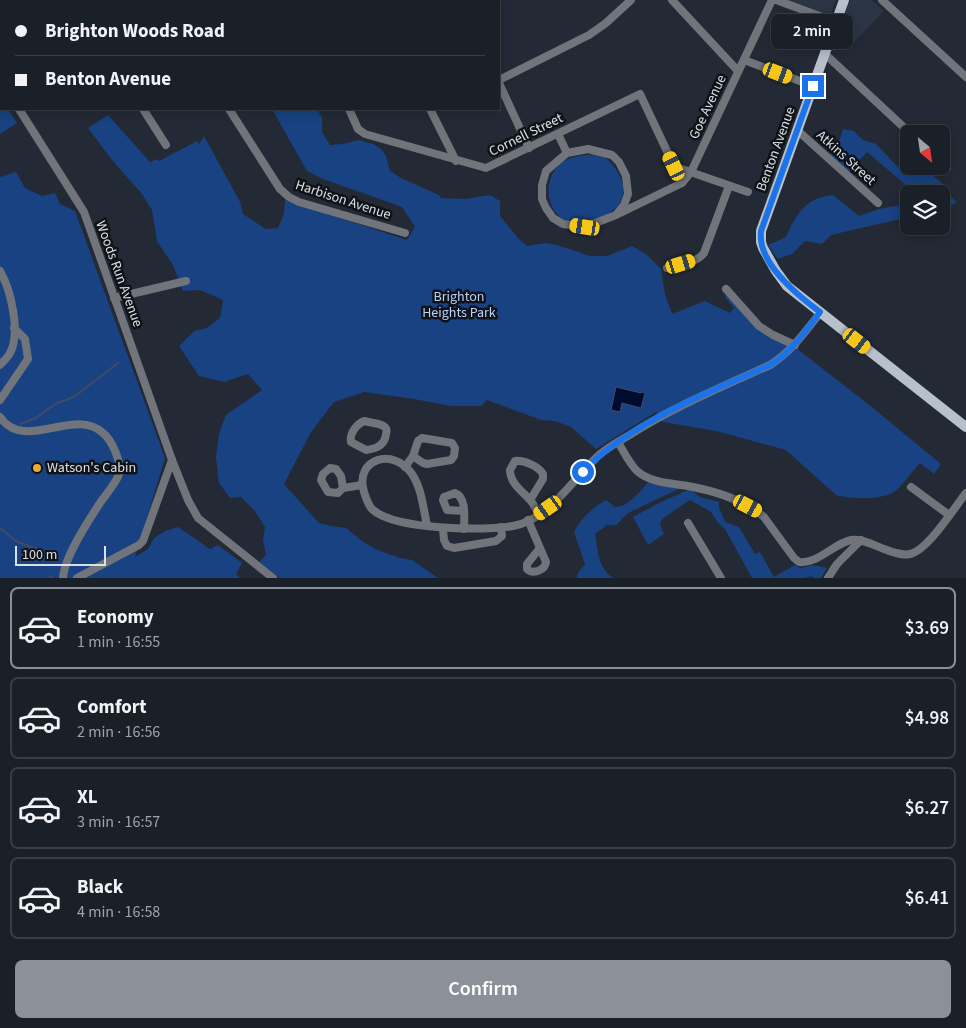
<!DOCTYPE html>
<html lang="en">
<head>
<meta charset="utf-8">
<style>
  :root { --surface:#1a2028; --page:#232830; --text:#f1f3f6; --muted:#9fa3a8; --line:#383e45; --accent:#8c9099 }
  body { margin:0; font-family:"Source Sans 3",sans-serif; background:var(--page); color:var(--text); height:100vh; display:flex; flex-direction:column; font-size:19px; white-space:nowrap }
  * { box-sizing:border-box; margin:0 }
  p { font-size:16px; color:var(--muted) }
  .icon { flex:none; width:28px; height:28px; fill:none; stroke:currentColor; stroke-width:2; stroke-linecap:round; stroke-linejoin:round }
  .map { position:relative; height:578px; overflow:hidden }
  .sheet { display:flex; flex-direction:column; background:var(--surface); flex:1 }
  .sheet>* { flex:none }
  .hud { position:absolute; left:0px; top:0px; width:500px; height:110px; box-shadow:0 2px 12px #0003,0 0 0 1px var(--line); display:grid; align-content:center; height:110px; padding:0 15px; background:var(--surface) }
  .needle { width:32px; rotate:151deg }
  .controls { position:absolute; left:900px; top:125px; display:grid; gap:10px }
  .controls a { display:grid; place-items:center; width:50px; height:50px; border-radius:8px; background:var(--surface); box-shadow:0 2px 12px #0003,0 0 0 1px var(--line); font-size:25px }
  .scale { position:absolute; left:15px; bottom:12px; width:91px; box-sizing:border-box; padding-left:5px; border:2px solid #dbe0e7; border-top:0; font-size:14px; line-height:18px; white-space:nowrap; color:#dbe0e7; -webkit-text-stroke:4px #0f1217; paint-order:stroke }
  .end { position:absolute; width:22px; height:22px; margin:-11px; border:6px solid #1a73e8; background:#fff; box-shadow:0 0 0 2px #fff }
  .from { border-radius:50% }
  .bubble { position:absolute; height:35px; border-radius:8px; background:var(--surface); box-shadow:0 2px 12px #0003,0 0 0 1px var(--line); font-size:16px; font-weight:600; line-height:35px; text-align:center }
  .car { position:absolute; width:15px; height:30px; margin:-15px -8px; border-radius:6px; box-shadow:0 0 4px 1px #0007; background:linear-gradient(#f5c518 24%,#345 0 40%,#f5c518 0 76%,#345 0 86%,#f5c518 0) }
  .hud b { display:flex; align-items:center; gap:18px; height:48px; font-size:19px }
  .hud b+b { border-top:1px solid var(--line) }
  .hud i { width:12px; height:12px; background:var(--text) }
  ul { padding:9px 0 0; list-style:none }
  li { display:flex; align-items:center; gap:15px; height:82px; margin:0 10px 8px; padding:0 5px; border:2px solid var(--line); border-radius:8px }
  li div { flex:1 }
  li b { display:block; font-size:19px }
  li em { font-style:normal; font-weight:600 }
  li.selected { border-color:var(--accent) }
  li>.icon { width:45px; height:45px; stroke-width:1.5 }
  .button { display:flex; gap:10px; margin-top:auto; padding:10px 15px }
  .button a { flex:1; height:58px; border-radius:8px; background:var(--accent); color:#fff; font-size:20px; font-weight:600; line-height:58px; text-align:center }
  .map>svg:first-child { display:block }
</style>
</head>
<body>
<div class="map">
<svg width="966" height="578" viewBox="0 0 966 578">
  <rect width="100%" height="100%" fill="#232a35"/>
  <g fill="#2b3545">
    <path d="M785,0H836L830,15Z"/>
    <path d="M850,0H871L884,11L853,43L840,30Z"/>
  </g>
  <g fill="#184281">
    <path d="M3,109H8L17,123L0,134V110Z"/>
    <path d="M272,109H317L322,118V132L330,145L343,144L358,140L373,144L381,149L386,156L390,171L401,178L439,195L441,198L465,199L490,195L500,201V216L519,239L527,246L546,243L557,245L590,256H607L632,246L647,255L661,269L665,295L672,314L705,301L730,313L734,308L725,297L732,291L758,323L791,341L800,351L873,408L941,464L934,474L920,463C912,471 905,482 897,490C884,501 851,499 836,495L786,450L716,431L663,422L656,412L596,449L571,427L555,421L541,420L487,400L481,406H451L414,399L364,392L334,402L311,432L284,484L319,523L331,526L346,528L362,541L375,549L400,558L412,560L438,578H279L259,562L266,555L263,541L265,527L254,510L241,497L230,498L219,483L216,457L219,434L226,415L262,390L248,374L224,382L199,376L179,346L194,331L207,328L220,318L223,300L200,290L183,291L173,265L157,241L152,210L142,194L112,160L88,128L108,115L150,162L158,159L159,161L197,141L199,144L204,136L240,202L243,214L266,229L278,228L284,214L285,200L407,240L415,227L402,207L323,179L307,171Z"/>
    <path d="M843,129L854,131L863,140L876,144L897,166H922L944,185L951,197L957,202L946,209L941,200V194H909V217L831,235L822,244L805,241L792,254L778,259L768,245L786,237C796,214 806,197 833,195L859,216L879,209L901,205L905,195L906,185L867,152L848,173L829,154L838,144Z"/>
    <path d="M585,155C590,155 597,154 601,155C606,157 612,164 615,168C631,190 623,210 598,219C594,221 588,224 583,224C544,226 536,172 570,158C575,156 581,156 585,155Z"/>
    <path d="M16,172L25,188L42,196L55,193L60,204L75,211L165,458L135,557L148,549L154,538L165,531L178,527L210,549L218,545L242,563L236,574L240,578H0V177Z"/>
    <path d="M649,481L683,487L628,513L616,525H607L595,534C598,551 598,568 613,578H577L578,573L585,564L574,532C582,517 592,508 606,500L615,507C630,506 639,492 649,481Z"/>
    <path d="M690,489L700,497L719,502V507L725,522L739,527L755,554L760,552L774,577L795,565L800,568L813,565L827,568L821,578H814L811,576L804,578H752L725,529L718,523L711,512L690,500L662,519L660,524L664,534L648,545L633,517L661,502Z"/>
  </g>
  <path fill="#000b2f" stroke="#424b66" d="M616,387L641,393L642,392L645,393L641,408L622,403L620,412L611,410Z"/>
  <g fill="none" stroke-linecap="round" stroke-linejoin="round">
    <g stroke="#424b66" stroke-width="2">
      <path d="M20,424L36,418L55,404L74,397L118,363"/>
      <path d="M0,528L16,541L54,556"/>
      <path d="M49,578L52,576"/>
    </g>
    <g stroke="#71747a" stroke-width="8">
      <path d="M672,0L738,71"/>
      <path d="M776,0L836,22"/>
      <path d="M882,0L966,77"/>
      <path d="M39,1V0"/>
      <path d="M209,1L210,0"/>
      <path d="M461,1L464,0"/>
      <path d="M0,2L1,0"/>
      <path d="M825,54L911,134"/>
      <path d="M744,60L813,86"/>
      <path d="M0,78L1,80"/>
      <path d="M499,80L589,35L606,23L631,0"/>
      <path d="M499,83L529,148"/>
      <path d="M19,109L84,212L172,460L188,500L198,518L273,578"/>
      <path d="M143,109L166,145"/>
      <path d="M229,109L280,189L289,197L299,202L405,233"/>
      <path d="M349,109L358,129L365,134L486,168L640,94L682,183"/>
      <path d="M430,109L456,161"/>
      <path d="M797,130L878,203"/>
      <path d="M558,134L567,153"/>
      <path d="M941,162L947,168"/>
      <path d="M673,166L748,192"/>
      <path d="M616,215L624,205L628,194L626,176L619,162L612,155L588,149L567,153L546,171L542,185V199L546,208L553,218L563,224L585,227L616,215L682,183L691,172L772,0"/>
      <path d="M667,268C678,265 697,263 704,253L729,186"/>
      <path d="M0,271C11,290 21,333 10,353C8,357 4,361 0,365"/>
      <path d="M726,289L759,326L773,335L795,345"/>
      <path d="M114,298L186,281"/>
      <path d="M0,400L28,359L25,339L14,328"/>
      <path d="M0,417C25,453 74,406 103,433C112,440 122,463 119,474C116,483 108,492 102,500C90,518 64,557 63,578"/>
      <path d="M365,421C370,423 381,423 385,427C387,429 387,431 386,434C385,445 376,449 366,450L351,442C349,434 357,423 365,421Z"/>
      <path d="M618,442C624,452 629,463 637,471C652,484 674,483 693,487C718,492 744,500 764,517L794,558L799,562C818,564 833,544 851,540C861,538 874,545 884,549C892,552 901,556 910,554C928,550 954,508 966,493"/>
      <path d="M405,467L413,456L418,441L422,438L452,443L455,448L454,456L451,460L427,464L423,463L413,456"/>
      <path d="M330,468L336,469L341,476L343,488L338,493L328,492L321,480L323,474Z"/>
      <path d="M911,487L949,515"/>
      <path d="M343,488L362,485"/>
      <path d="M530,500L543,479V474C538,466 524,460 515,461L510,470C510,483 522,491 530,500C534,504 536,510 539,514"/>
      <path d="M464,511L447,510L443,500L444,497L455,493C467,498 464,518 464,529"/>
      <path d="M528,520L546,562C545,570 533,575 527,569V564L540,548"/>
      <path d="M688,523L721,578"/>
      <path d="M427,525C423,508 422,489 412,474C394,447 354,458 364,492C366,498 368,505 372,509C394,530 483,531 513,526C548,520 570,483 594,460C603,450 616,443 628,436C673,407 721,387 770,365C791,352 805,332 820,313"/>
      <path d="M443,529L444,540L447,546L454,548L496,541L502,536L501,527"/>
      <path d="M77,578L139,545L143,541L172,460"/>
      <path d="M828,578L837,564L861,540"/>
    </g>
    <path stroke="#b8c0cc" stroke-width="10" d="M844,0L761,231V242L763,248L776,271L787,286L966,427"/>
  </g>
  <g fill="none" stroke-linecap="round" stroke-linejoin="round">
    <path stroke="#1a73e8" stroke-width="6" d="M583,472C597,456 613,445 631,433C675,405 723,386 770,365C791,352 805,332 820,312C797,295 757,263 761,231L813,86"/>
  </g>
  <circle fill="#e9ab38" stroke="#0f1217" stroke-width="2" cx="37" cy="468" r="5"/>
  <g text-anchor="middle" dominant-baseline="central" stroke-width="5" stroke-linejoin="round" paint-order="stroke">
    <g font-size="14" fill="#dbe0e7" stroke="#0f1217">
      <text transform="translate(708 107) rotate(-65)">Goe Avenue</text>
      <text transform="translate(526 135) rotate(-26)">Cornell Street</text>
      <text transform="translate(776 149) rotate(-70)">Benton Avenue</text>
      <text transform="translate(846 158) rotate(42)">Atkins Street</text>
      <text transform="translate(343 200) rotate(18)">Harbison Avenue</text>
      <text transform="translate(119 274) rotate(70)">Woods Run Avenue</text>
    </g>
    <g font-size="14" fill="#b8d2fb" stroke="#0f1217">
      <text x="459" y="297">Brighton<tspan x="459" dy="16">Heights Park</tspan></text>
    </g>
    <g font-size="14" fill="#dbe0e7" stroke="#0f1217" text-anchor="start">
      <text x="47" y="468">Watson's Cabin</text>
    </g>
  </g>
</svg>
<div class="controls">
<a><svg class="needle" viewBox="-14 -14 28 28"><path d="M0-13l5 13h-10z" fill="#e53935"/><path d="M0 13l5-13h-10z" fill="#9fa3a8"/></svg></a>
<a><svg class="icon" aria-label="layers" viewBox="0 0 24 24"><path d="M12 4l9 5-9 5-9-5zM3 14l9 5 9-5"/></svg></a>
</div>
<div class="scale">100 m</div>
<i class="end from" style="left:583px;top:472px"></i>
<i class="end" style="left:813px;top:86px"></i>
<div class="bubble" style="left:771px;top:14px;width:82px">2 min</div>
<i class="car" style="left:778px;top:73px;rotate:111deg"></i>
<i class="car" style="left:674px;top:166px;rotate:335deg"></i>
<i class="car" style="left:585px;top:227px;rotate:279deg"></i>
<i class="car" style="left:681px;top:264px;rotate:73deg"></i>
<i class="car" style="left:857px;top:341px;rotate:128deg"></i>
<i class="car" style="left:748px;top:506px;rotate:118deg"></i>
<i class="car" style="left:548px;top:508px;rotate:235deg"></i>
<div class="hud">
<b><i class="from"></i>Brighton Woods Road</b>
<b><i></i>Benton Avenue</b>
</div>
</div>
<section class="sheet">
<ul>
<li class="selected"><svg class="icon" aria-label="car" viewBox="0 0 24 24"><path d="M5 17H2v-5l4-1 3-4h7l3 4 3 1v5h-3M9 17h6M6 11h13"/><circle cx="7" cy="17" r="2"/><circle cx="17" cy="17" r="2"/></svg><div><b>Economy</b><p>1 min · 16:55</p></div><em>$3.69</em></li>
<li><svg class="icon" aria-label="car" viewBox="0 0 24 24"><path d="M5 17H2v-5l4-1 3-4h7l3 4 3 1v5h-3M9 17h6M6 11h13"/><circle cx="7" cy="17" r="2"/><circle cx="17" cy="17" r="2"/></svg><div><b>Comfort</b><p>2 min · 16:56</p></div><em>$4.98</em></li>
<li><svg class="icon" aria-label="car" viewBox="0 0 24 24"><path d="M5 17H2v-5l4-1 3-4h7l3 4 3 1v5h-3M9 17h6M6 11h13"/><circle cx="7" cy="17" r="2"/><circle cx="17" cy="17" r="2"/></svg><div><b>XL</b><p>3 min · 16:57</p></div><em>$6.27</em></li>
<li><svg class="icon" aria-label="car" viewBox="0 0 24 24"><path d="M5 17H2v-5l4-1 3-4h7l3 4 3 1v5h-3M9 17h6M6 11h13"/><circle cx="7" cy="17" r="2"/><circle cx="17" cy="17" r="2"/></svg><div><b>Black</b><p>4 min · 16:58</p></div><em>$6.41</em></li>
</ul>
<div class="button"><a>Confirm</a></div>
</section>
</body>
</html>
